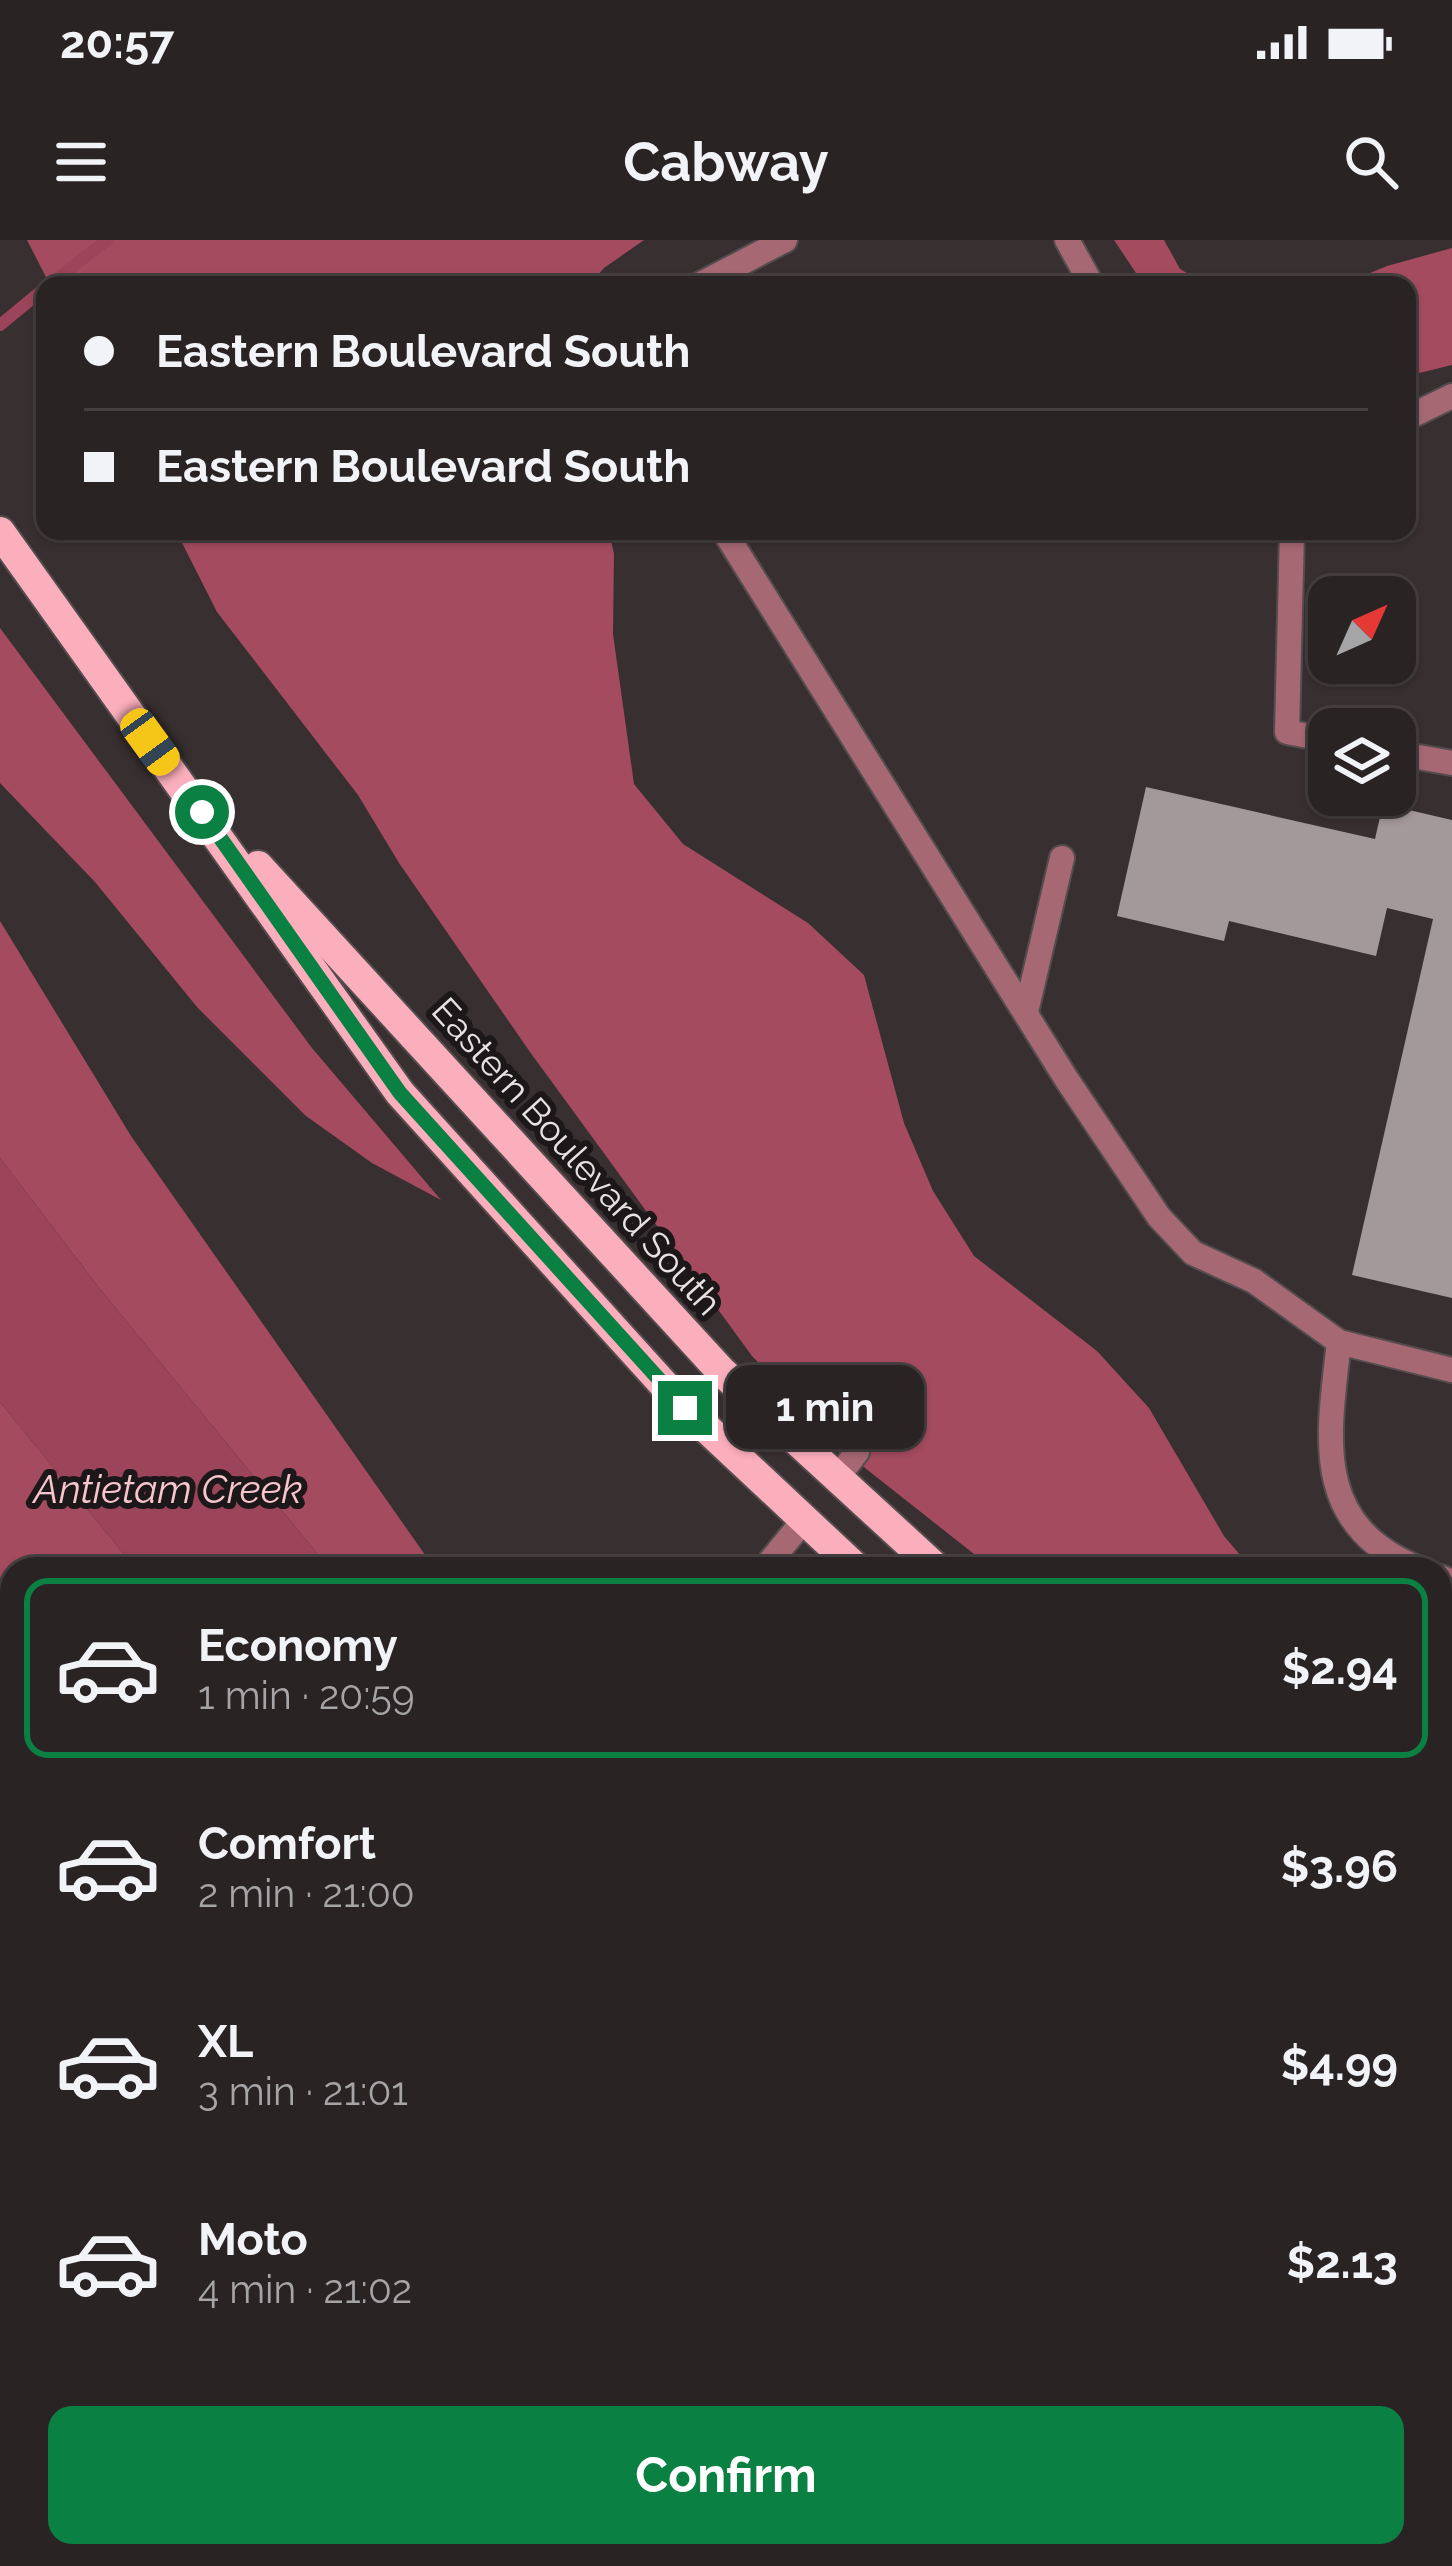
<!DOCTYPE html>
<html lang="en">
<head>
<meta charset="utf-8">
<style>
  :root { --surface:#2a2324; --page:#362f31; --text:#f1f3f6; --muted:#a5a4a6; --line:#464041; --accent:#0b8043 }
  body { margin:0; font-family:Raleway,sans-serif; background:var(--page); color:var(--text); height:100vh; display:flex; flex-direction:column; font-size:45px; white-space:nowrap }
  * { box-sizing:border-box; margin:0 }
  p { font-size:39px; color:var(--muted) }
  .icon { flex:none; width:66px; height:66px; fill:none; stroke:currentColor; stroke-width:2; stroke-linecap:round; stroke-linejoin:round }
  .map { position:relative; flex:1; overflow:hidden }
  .sheet { position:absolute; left:0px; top:1317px; width:1452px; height:1011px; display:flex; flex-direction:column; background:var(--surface); border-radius:36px 36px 0 0; box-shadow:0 3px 9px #0004,0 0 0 3px var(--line) }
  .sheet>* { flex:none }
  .guide { position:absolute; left:36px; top:36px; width:1380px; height:264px; border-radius:24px; box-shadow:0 3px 9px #0004,0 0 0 3px var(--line); display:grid; align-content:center; height:264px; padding:0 48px; background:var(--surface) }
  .needle { width:78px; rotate:45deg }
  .tools { position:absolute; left:1308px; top:336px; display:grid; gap:24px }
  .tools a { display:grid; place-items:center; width:108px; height:108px; border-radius:24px; background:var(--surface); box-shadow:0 3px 9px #0004,0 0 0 3px var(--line); font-size:60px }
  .end { position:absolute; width:54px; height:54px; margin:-27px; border:15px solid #0b8043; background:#fff; box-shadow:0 0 0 6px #fff }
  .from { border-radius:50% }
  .bubble { position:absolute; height:84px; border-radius:24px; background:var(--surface); box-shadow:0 3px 9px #0004,0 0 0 3px var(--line); font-size:39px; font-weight:700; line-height:84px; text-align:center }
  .car { position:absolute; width:36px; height:72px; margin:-36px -18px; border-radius:15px; box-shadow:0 0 9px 3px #0007; background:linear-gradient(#f5c518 24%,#345 0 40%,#f5c518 0 76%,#345 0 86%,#f5c518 0) }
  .guide b { display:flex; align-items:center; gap:42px; height:114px; font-size:45px }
  .guide b+b { border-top:3px solid var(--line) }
  .guide i { width:30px; height:30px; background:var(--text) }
  ul { padding:21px 0 0; list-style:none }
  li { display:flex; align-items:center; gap:36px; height:180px; margin:0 24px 18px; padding:0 24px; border:6px solid transparent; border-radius:24px }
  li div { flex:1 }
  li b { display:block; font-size:45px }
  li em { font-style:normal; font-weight:700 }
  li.active { border-color:var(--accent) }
  li>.icon { width:108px; height:108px; stroke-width:1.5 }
  .primary-button { display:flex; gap:24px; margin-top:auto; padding:24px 48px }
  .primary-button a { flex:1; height:138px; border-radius:24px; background:var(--accent); color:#fff; font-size:48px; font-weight:700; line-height:138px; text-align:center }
  .status { display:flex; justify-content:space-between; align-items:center; height:84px; padding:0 60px; background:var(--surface); direction:ltr }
  .status svg { height:33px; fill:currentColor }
  header { display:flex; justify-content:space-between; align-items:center; height:156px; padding:0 48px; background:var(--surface); font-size:54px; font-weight:700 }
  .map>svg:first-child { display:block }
</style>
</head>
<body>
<div class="status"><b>20:57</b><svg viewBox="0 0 49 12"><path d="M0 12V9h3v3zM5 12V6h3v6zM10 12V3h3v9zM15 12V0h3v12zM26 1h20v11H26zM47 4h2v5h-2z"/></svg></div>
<header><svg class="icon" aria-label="menu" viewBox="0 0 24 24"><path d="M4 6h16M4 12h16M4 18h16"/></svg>Cabway<svg class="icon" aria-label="search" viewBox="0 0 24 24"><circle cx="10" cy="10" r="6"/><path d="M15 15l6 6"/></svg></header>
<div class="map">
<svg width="1452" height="2326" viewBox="0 0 1452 2326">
  <rect width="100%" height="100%" fill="#382f30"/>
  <g fill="#a44b5f">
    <path d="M27,0H644L604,28L589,45H50Z"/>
    <path d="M1114,0H1164L1180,29L1207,45H1144Z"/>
    <path d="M1452,8V125L1407,136V45H1341L1387,26Z"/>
    <path d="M176,291H609L614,314L613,394L634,544L683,604L808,683L864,735L904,883L933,951L974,1016L1097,1111L1149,1168L1224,1296L1252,1329H993L860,1224L752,1116L530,812L399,623L358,555L217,372Z"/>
    <path d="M0,388L312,808L441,960L372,923L306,876L197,767L95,642L0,543Z"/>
    <path d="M0,681L131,896L435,1329H330L100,1049L0,918Z"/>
    <path d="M0,1162L136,1329H12V1457L0,1446Z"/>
    <path d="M1440,1425L1452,1429V1603L1440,1597Z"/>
  </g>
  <g fill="#9c4459">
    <path d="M0,918L100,1049L330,1329H136L0,1162Z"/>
    <path d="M1440,2096L1452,2098V2259L1440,2253Z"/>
  </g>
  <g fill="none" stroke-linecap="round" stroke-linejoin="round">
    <g stroke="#9c4459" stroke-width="12">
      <path d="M49,45L107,0"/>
      <path d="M0,85L45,48"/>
    </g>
  </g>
  <path fill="#a3999a" d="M1146,547L1375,599L1383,564L1452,580V1058L1352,1035L1433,679L1387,668L1376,716L1229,681L1224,701L1117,676Z"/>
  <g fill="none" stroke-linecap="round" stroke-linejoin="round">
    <defs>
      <g id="service">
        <path d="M1067,0L1092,45"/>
        <path d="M699,45L785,0"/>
        <path d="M1407,178L1452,156"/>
        <path d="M724,291L1067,840L1159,977L1193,1013L1254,1041L1339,1102"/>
        <path d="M1292,291L1287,492L1329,500"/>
        <path d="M1395,513L1452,523"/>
        <path d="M1026,772L1062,618"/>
        <path d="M837,1238L857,1212"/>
        <path d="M764,1329L804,1280"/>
        <path d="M1420,1329C1311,1285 1328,1199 1339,1102L1452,1130"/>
        <path d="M1440,1337L1452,1342"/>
        <path d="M1134,2316L1163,2326"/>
        <path d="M970,2326L974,2316"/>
      </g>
      <g id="minor">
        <path d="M0,1954L12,1965"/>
        <path d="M340,2316L349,2326"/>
      </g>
      <g id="primary">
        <path d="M0,292L400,853L685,1168L857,1329"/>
        <path d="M258,626L720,1130L937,1329"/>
        <path d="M1440,1703L1452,1709"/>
        <path d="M1440,1777L1452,1783"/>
      </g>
    </defs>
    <use href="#service" stroke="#544c4d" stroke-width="28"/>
    <use href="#minor" stroke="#544c4d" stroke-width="28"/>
    <use href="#primary" stroke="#544c4d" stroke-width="34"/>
    <use href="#service" stroke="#a66873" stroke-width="24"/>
    <use href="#minor" stroke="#a66873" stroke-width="24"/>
    <use href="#primary" stroke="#fbaebc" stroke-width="30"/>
  </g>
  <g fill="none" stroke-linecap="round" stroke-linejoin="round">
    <path stroke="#0b8043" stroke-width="15" d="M202,572L400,853L685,1168"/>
  </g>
  <g text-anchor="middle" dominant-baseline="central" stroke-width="12" stroke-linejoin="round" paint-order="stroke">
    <g font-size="36" fill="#e8e2e3" stroke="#1c1819">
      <text transform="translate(577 916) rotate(48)">Eastern Boulevard South</text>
    </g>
    <g font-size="39" font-style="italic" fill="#f9c5cd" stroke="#1c1819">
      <text x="168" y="1249">Antietam Creek</text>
    </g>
  </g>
</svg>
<div class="tools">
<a><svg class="needle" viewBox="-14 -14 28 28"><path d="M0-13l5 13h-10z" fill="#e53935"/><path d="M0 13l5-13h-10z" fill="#a5a4a6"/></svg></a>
<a><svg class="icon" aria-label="layers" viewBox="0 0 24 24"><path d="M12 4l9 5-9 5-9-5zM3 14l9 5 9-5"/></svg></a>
</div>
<i class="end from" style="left:202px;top:572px"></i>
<i class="end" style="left:685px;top:1168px"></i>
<div class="bubble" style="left:726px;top:1125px;width:198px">1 min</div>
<i class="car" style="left:150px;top:502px;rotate:144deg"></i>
<div class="guide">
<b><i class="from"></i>Eastern Boulevard South</b>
<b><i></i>Eastern Boulevard South</b>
</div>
<section class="sheet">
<ul>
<li class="active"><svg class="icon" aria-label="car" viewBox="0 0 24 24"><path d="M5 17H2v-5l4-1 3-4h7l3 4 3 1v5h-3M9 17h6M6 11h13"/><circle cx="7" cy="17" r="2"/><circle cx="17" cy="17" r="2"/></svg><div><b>Economy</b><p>1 min · 20:59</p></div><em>$2.94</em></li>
<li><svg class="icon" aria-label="car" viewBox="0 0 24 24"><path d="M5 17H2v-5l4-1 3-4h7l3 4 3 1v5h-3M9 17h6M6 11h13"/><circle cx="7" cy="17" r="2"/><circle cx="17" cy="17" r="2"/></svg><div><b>Comfort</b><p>2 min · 21:00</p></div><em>$3.96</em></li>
<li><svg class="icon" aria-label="car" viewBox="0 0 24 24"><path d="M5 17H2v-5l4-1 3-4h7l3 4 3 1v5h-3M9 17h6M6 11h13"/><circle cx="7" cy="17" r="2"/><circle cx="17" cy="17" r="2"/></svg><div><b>XL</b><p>3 min · 21:01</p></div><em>$4.99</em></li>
<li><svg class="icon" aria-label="car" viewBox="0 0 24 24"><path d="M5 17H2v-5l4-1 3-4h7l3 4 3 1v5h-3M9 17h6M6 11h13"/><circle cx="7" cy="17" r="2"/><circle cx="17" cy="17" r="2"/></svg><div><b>Moto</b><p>4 min · 21:02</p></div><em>$2.13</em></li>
</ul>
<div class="primary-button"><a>Confirm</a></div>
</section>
</div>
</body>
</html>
